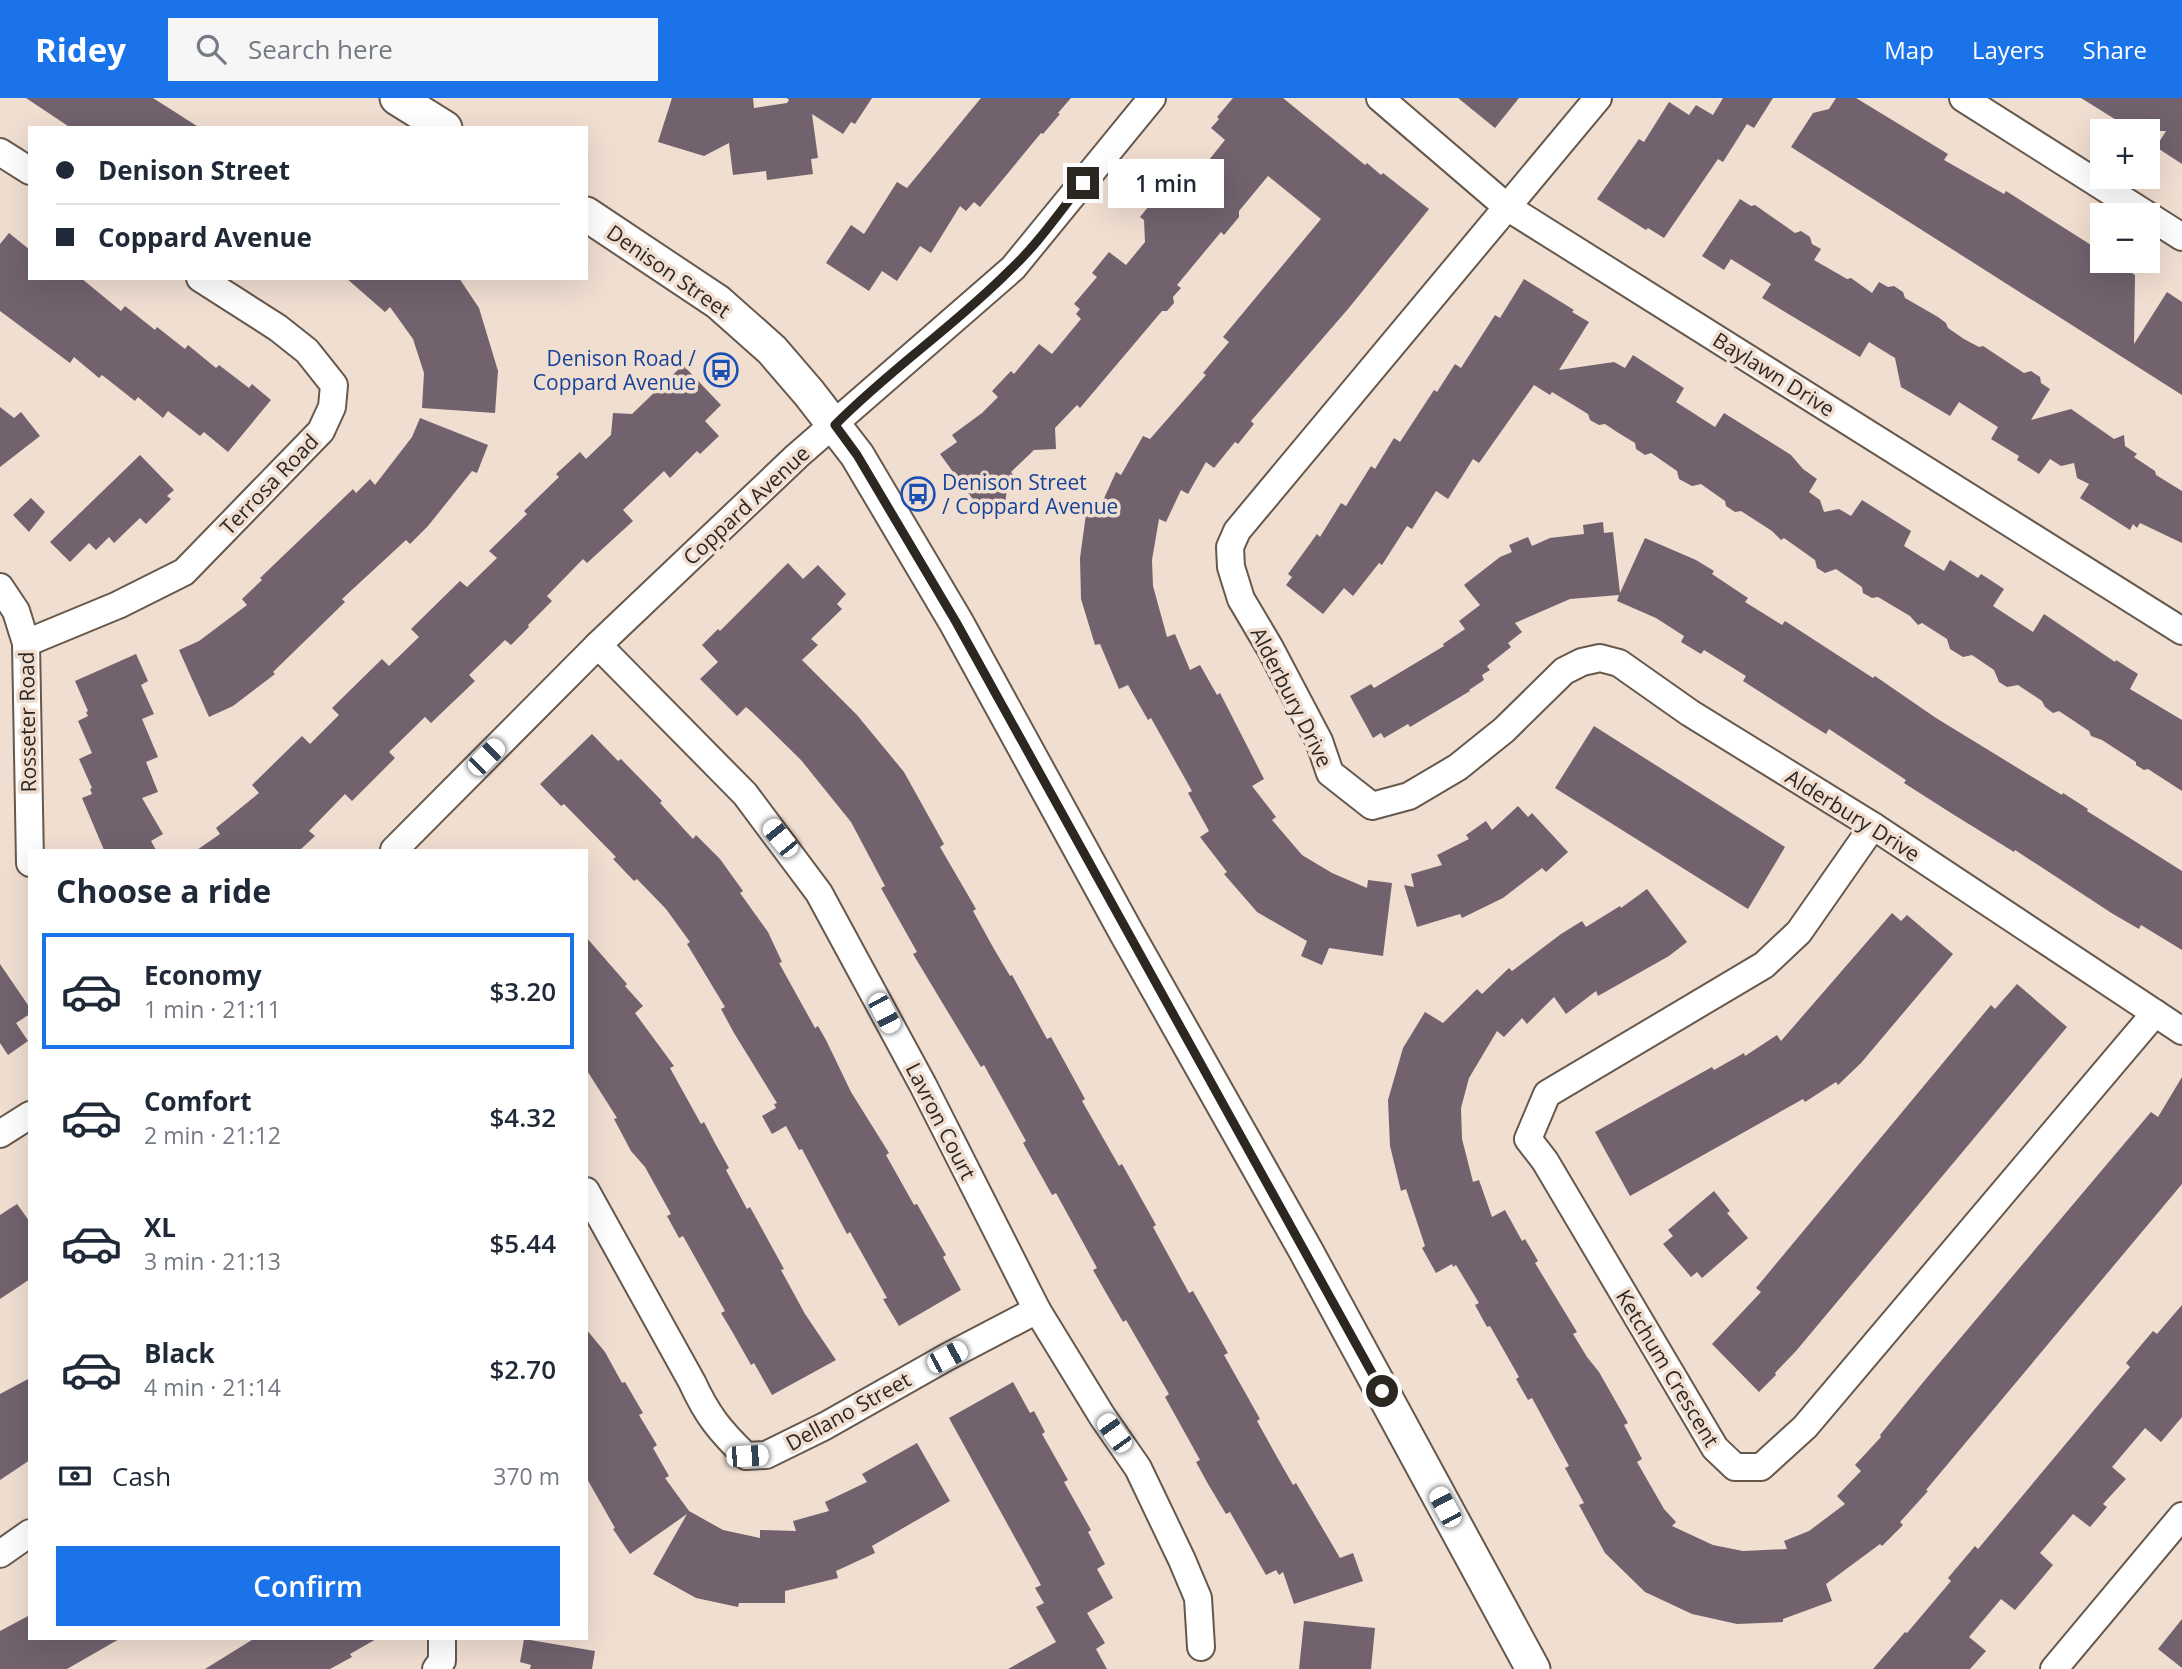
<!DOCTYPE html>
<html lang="en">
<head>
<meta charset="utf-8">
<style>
  :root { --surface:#fff; --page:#f6f6f7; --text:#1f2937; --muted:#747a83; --line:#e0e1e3; --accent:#1a73e8 }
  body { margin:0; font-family:"Open Sans",sans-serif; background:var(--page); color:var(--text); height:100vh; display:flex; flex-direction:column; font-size:26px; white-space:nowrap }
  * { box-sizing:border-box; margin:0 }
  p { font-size:23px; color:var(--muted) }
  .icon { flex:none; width:38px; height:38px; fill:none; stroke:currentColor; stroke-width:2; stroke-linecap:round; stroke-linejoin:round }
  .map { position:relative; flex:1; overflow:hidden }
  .panel { position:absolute; left:28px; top:751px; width:560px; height:791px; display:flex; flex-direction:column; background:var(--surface); border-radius:0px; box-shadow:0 7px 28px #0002 }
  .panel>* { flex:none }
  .hud { position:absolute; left:28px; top:28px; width:560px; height:154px; border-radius:0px; box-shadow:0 7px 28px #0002; display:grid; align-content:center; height:154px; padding:0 28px; background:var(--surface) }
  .controls { position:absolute; left:2090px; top:21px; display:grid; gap:14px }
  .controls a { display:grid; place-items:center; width:70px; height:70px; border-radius:0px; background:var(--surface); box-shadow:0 7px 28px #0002; font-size:35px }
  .end { position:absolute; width:32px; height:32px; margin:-16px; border:9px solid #2d2722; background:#fff; box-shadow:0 0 0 4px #fff }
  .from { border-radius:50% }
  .bubble { position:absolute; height:49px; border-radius:0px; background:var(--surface); box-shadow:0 7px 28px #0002; font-size:23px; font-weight:600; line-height:49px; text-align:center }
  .car { position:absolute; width:21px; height:42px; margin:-21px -10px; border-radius:9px; box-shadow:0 0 5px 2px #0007; background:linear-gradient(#fff 24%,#345 0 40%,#fff 0 76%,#345 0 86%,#fff 0) }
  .hud b { display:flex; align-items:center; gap:24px; height:66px; font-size:26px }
  .hud b+b { border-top:2px solid var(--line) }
  .hud i { width:18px; height:18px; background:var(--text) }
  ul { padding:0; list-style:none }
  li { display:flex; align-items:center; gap:21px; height:116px; margin:0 14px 10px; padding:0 14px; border:4px solid transparent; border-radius:0px }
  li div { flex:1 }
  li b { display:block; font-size:26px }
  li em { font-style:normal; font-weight:600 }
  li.selected { border-color:var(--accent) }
  li>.icon { width:63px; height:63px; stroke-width:1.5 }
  h2 { padding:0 28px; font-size:32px; line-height:84px }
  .pay { display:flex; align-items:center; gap:18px; height:77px; padding:0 28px; font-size:26px }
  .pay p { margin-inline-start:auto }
  .cta { display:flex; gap:14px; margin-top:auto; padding:14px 28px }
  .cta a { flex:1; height:80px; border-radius:0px; background:var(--accent); color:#fff; font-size:28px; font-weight:600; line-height:80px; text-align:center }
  header { display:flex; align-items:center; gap:42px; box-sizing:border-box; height:98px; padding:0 35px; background:var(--accent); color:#fff }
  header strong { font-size:33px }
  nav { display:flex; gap:38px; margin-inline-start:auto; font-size:24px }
  .search { width:490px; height:63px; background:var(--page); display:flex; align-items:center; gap:18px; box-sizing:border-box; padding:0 24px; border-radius:0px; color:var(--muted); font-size:26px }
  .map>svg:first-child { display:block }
</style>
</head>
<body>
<header>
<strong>Ridey</strong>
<div class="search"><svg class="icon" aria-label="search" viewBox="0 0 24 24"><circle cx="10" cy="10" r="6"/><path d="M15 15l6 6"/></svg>Search here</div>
<nav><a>Map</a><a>Layers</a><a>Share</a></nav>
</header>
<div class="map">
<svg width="2182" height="1571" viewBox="0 0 2182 1571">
  <rect width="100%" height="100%" fill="#f0ded1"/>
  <g fill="#71626e">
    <path d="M26,0H153L200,30H71Z"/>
    <path d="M672,0H753L754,10L787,5L789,2L787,0H872L855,26L851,24L843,36L812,16L818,60L811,61L813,76L767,82L766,73L733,77L729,45L704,58L658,44Z"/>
    <path d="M981,0H1071L1058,15L1060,16L1043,36L1041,35L980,109L974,104L966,113L960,108L931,155L920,148L897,183L882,173L869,193L826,165L851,127L864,136L897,84L907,90Z"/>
    <path d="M1233,0H1283L1365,67L1367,65L1381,77L1383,75L1429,111L1348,211L1251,323L1254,326L1238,346L1235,344L1214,370L1206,364L1188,396L1181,392L1166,424L1159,421L1152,462L1153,488L1167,539L1175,536L1190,572L1200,567L1217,597L1220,595L1264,681L1252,688L1276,719L1272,722L1302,757L1332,775L1367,790L1368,782L1392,785L1383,858L1329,850L1322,867L1301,858L1307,843L1257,814L1224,776L1227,774L1200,739L1209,733L1188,695L1192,693L1151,620L1148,622L1128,587L1119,591L1100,546L1095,547L1081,501L1080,460L1086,416L1096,418L1116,374L1121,377L1143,338L1150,341L1206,277L1203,275L1229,244L1223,239L1321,121L1268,78L1239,113V119L1224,137L1221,134L1177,187L1181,190L1173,199L1174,205L1167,213H1162L1080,310L1077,307L1055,330L1056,351L1034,352L1011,374L1015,379L1008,383L1005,406L984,401L977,407L940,356L957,344L952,337L982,315L998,299L992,293L1011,273L1014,276L1039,246L1052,256L1081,221L1076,216L1080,211L1074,206L1097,179L1092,175L1109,154L1126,167L1145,144L1144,122L1140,119L1178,72L1192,83L1225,42L1211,30L1219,21L1217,19Z"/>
    <path d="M1458,0H1519L1495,30Z"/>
    <path d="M1723,0H1773L1754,30L1747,26L1723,64L1718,61L1664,140L1648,130L1646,132L1597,101L1639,41L1644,44L1669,4L1689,17L1696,7L1713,17Z"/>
    <path d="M1836,0H1856L1948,56L1944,62L2004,96L2006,93L2102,154V163H2114L2135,177L2134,246L2167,194L2182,204V297L1791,49L1813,15L1829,11Z"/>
    <path d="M2081,0H2182V66L2156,49L2166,33H2134Z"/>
    <path d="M1740,101L1751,108L1755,107L1795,135L1801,133L1810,139L1812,146L1821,151L1814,162L1847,181L1851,180L1872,195L1879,184L1888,189L1894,188L1903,194L1905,200L1938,219L1946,225L1948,230L1964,241L1979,249L1983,248L2024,275L2031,273L2040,279L2041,285L2050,291L2031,322L2071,311L2114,341L2124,337L2125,348L2137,356L2134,359L2155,373L2156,377L2182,393V445L2140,425L2137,430L2133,426L2130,432L2080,400L2089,386L2077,380L2074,365L2061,368L2050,361L2039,376L2017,362L2019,358L1991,341L1998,329L1959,304L1950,318L1901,289L1895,260L1869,244L1860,259L1762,200L1771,186L1731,161L1724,172L1702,158Z"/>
    <path d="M9,135L30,152V180H81L121,213L125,208L155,232L157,229L185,251L188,247L216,270L219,267L249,290L252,286L271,302L228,354L204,334L200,338L168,313L163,320L138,299L135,303L102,277L99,280L74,259L70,265L0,213V146Z"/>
    <path d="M346,180H459L479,210L498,273L495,315L422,310L424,275L413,241L390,209L385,214Z"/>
    <path d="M1524,181L1574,212L1572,214L1589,224L1559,272L1614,264L1625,270L1633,257L1684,290L1676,304L1715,329L1724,315L1791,357L1803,371L1817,381L1809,394L1820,402L1824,414L1839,411L1851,418L1862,402L1911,433L1904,448L1944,473L1950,462L1978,480L1981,476L2004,491L1993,508L2033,534L2044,516L2115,564L2116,562L2138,576L2130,591L2182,622V693L2148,671L2144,672L2136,667V664L2102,642L2091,638L2089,633L2059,613L2053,615L2045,609L2042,603L2018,587L2007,589L1999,584L1994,572L1972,557L1963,559L1950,551L1947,541L1922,525L1918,527L1910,518L1878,499L1872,500L1863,495L1862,489L1836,471L1825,475L1817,470L1815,462L1784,440L1781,442L1772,433L1741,413L1735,414L1726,408L1725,403L1701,386L1692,388L1679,381L1677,373L1651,355L1645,357L1636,351L1635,345L1617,334L1605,326L1599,327L1590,322L1588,316L1552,294L1550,297L1534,287L1479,365L1473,361L1448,401L1436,393L1412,431L1407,428L1382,467L1379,465L1353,498L1344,490L1323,516L1286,487L1292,479L1288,476L1317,436L1320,439L1341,405L1346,408L1371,368L1375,371L1394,340L1400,344L1434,292L1437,294L1455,266L1461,270L1495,217L1500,220Z"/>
    <path d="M683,267L721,307L705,323L719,338L700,356L697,353L670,380L664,373L623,412L633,423L587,465L583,461L547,498L552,503L528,527L529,529L511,547L505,542L469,577L475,583L431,625L425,619L389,654L395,660L352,703L345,696L309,733L315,738L300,752H197L220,736L216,730L259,695L252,687L302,638L310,646L339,617L332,610L382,561L389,568L419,539L411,531L460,483L467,489L497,460L489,453L527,416L524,413L559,379L556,376L580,354L586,361L611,337L613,315L632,316Z"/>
    <path d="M0,309L14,320L21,314L40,338L0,369Z"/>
    <path d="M420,320L488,347L477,375L472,373L428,428L410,446L406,442L342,501L345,504L273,574L275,576L233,608L209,619L179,552L199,543L247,507L242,501L262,482L260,480L353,391L356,395L370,381L375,387L412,339Z"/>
    <path d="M140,357L174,392L167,398L171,401L146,426L140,420L114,445L109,439L96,452L89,445L70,464L50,444Z"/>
    <path d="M31,400L45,414L29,434L13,417Z"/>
    <path d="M1603,424L1604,435L1613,434L1620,495L1645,440L1696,462L1714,473L1712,476L1748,500L1745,504L1782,527L1785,523L1873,580L1875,578L1936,620L2062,697L2063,695L2088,711L2087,713L2182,773V852L2141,827L2139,831L2113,816L2015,752L2014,754L1951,715L1904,685L1906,682L1829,631L1826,636L1805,623L1743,583L1746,578L1704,552L1701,556L1681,544L1684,538L1656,520L1617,503L1619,497L1570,501L1515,525L1522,534L1508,545L1511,549L1487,568L1490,572L1482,577L1484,582L1469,592L1470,593L1410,629L1408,626L1384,640L1381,635L1373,640L1350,598L1371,586L1374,590L1444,548L1443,546L1465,531L1459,523L1480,507L1464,487L1500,459L1512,454L1509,447L1528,439L1532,448L1550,440L1584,436L1583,427Z"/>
    <path d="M788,465L803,481L818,467L846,496L837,506L842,511L811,541L818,547L802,562L857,617L904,674L944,746L940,749L976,811L973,813L994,851L1010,878L1012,877L1047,941L1051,939L1085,1001L1082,1003L1119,1068L1122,1066L1156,1127L1153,1129L1189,1195L1193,1193L1228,1255L1224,1257L1260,1321L1257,1323L1277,1359L1293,1387L1296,1385L1340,1460L1353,1455L1363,1483L1294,1506L1283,1474L1279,1477L1276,1472L1266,1477L1230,1414L1226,1416L1208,1386L1196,1364L1200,1362L1165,1299L1169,1296L1126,1222L1123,1224L1105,1193L1093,1172L1097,1170L1056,1095L1052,1097L1023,1045L1026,1043L984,967L981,969L913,856L917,854L881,790L885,788L851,724L801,662L753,615L746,609L737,618L700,581L718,564L702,547L718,531L720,533Z"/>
    <path d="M136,556L148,583L141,587L154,616L142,621L158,659L146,664L158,694L142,700L163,736L151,743L156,752H104L82,700L92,696L90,691L92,690L79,661L92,655L78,623L88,618L86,614L88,613L75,583Z"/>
    <path d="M1594,628L1785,749L1748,811L1555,690Z"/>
    <path d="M592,636L618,663L621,661L662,703L660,705L693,741L696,737L720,761L743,793L740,795L768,834L782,864L779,865L815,930L818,928L826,942L851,994L889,1055L886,1057L914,1107L917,1106L939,1145L946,1157L943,1159L961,1192L899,1228L883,1201L887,1200L850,1134L847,1136L802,1051L799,1052L786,1028L772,1036L762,1018L776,1010L774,1006L777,1005L734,935L721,911L725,909L687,846L690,844L666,811L637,781L634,783L613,761L616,759L564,706L561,708L540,686Z"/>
    <path d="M1518,708L1528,719L1532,715L1568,754L1546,774L1542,770L1503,800L1462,820L1460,816L1417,829L1404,787L1414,789L1411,776L1442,767L1437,757L1469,741L1466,737L1486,723L1492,732Z"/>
    <path d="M1647,791L1687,844L1669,858L1598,898L1596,893L1566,916L1554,899L1527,926L1522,920L1504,939L1497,933L1469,980L1461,1010L1462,1041L1473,1084L1479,1082L1492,1119L1505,1112L1522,1143L1525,1141L1538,1163L1535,1165L1577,1234L1573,1236L1587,1259L1599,1274L1628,1325L1624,1327L1642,1361L1637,1364L1664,1411L1676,1424L1672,1428L1713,1447L1743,1453L1787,1451L1784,1443L1809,1433L1845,1406L1837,1398L1861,1373L1855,1367L1881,1339L1880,1337L1925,1282L2151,1014L2158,1019L2182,979V1086L1926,1392L1928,1393L1900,1424L1903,1427L1882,1448L1880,1446L1826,1486L1832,1503L1783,1521V1524L1737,1526L1692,1516L1645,1494L1605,1455L1579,1407L1584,1405L1565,1370L1569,1368L1532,1300L1528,1302L1516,1281L1519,1279L1490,1228L1487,1229L1475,1207L1479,1205L1456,1167L1453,1169L1452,1166L1436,1175L1422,1150L1425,1148L1406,1091L1401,1093L1390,1048L1388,1002L1403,950L1425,914L1443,925L1477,891L1482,896L1509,870L1512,873L1561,836L1582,823L1586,829L1620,808L1621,810Z"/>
    <path d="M1892,815L1901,823L1907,817L1953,856L1861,965L1838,987L1836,984L1805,1004L1803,1001L1630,1098L1595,1034L1712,969L1714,972L1744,955L1745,958L1777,937L1781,943Z"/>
    <path d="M586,839L627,886L625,888L643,908L635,915L674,968L670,970L701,1026L704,1024L716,1047L729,1070L726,1072L747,1111L750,1109L784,1171L781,1172L805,1216L836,1262L772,1297L754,1265L751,1267L733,1235L721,1215L725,1213L701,1170L683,1138L679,1140L667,1118L671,1116L645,1069L631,1053L614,1021L617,1020L586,971Z"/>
    <path d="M0,866L30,910V916L16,925L28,943L8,957L0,945Z"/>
    <path d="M2017,886L2067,929L1796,1253L1775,1275L1776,1277L1759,1294L1712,1246L1761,1194L1756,1190L1991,907L1995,911Z"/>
    <path d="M1714,1093L1730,1113L1727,1115L1748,1140L1702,1180L1697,1174L1691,1179L1663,1146L1673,1138L1668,1132Z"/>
    <path d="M17,1106L30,1124V1181L0,1201V1117Z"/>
    <path d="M2182,1207V1319L2161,1344L2145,1330L2112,1369L2126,1381L2103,1406L2107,1409L2090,1429L2073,1416L2040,1455L2053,1467L2032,1492L2015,1512L2001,1501L1969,1539L1986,1553L1970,1571H1873L1905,1534L1907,1535L1951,1483L1948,1480L1975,1448L1978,1451L2130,1269L2126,1265L2153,1233L2157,1236Z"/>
    <path d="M586,1231L605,1254L622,1285L625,1284L643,1315L639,1317L657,1347L653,1350L669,1378L665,1380L689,1413L723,1432L760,1440V1432L796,1433L793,1423L829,1413L825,1404L867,1384L862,1376L917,1345L950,1403L872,1448L875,1455L836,1473L838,1480L785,1493V1505H739L738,1509L696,1500L653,1476L687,1416L630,1456L613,1431L615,1430L586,1379Z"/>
    <path d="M30,1280V1362L0,1382V1296Z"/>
    <path d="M1013,1284L1030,1315L1034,1313L1045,1334L1042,1336L1068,1382L1064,1384L1091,1432L1088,1434L1105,1466L1097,1471L1113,1500L1087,1515L1105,1545L1096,1551L1107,1571H1008L1056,1544L1036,1509L1044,1505L1035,1490L1041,1487L949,1320Z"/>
    <path d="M30,1517V1540H121L67,1571H0V1533Z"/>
    <path d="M2182,1521V1570L2158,1551Z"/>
    <path d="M1304,1523L1375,1530L1371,1571H1299Z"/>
    <path d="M255,1540H378L350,1556L352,1559L330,1571H205Z"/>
    <path d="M524,1541L595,1553L592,1571H530L531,1567L520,1564Z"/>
  </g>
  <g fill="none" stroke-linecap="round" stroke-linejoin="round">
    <defs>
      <g id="minor">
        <path d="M1380,0L1507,109L2182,533"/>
        <path d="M1598,0L1237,433L1230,449L1231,469L1241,501L1270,550L1319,643L1330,675L1372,708L1409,698L1458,669L1504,632L1564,573L1582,564L1600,560L1619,565L1690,615L1873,728L2182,933"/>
        <path d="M1963,0L2182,139"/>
        <path d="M0,54L30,73"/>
        <path d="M0,489L16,513L26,545L30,765"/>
        <path d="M26,545L118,507L184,474L321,333L332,309L334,287L307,253L278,230L200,180"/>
        <path d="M598,547L745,696L819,795L923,987L1037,1212L1102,1318L1138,1370L1182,1462L1198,1500L1201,1549"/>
        <path d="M1873,728L1799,834L1764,867L1547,996L1528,1041L1545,1063L1715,1350L1735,1369H1761L1805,1329L2155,915"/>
        <path d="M394,752L598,547L797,358L1013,170L1152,0"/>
        <path d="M0,1036L30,1017"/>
        <path d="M586,1093L692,1284C707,1317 720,1333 746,1358L766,1357L825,1328L947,1259L1037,1212"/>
        <path d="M0,1456L30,1435"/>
        <path d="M436,1571L442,1563V1540"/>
        <path d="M2054,1571L2182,1418"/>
      </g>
      <g id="tertiary">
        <path d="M397,0L445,30"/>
        <path d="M586,116L718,204L772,252L809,295L857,357L956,524L1126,834L1306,1153L1533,1571"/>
      </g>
    </defs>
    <use href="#minor" stroke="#67584c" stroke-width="30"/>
    <use href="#tertiary" stroke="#67584c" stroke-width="37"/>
    <use href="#minor" stroke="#fff" stroke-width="26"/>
    <use href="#tertiary" stroke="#fff" stroke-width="33"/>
  </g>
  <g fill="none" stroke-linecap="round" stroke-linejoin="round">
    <path stroke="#2d2722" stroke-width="9" d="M1083,85C1060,113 1038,146 1011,171C956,227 890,271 835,327L857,357L956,524L1382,1293"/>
  </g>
  <defs>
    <symbol id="bus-ring" viewBox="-11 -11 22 22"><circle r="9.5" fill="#f0ded1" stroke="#1a4fb4" stroke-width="1.5"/><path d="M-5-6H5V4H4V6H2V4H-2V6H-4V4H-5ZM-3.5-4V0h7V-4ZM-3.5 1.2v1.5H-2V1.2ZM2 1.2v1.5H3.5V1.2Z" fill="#1a4fb4"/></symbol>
  </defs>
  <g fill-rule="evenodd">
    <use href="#bus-ring" x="702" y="253" width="38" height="38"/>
    <use href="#bus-ring" x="899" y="377" width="38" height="38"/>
  </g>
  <g text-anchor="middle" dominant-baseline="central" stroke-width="7" stroke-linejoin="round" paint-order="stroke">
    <g font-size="21" fill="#2d2722" stroke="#f0ded1">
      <text transform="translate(669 173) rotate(35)">Denison Street</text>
      <text transform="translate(1774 276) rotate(32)">Baylawn Drive</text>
      <text transform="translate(269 386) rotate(-46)">Terrosa Road</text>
      <text transform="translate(746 407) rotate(-43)">Coppard Avenue</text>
      <text transform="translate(1292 599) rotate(63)">Alderbury Drive</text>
      <text transform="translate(27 624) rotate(-91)">Rosseter Road</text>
      <text transform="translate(1853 717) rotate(32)">Alderbury Drive</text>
      <text transform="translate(941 1023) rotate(63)">Lavron Court</text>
      <text transform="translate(1668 1270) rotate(59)">Ketchum Crescent</text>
      <text transform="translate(848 1313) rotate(-29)">Dellano Street</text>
    </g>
    <g font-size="21" fill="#164399" stroke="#f0ded1" text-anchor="end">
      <text x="696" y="260">Denison Road /<tspan x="696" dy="24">Coppard Avenue</tspan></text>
      <text x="942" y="384" text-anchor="start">Denison Street<tspan x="942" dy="24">/ Coppard Avenue</tspan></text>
    </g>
  </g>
</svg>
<div class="controls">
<a>+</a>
<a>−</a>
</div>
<i class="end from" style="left:1382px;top:1293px"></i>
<i class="end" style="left:1083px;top:85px"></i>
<div class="bubble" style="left:1108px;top:61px;width:116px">1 min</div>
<i class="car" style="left:486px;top:659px;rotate:45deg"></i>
<i class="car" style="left:780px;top:740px;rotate:321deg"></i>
<i class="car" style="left:884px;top:915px;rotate:152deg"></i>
<i class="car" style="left:947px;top:1259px;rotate:62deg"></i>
<i class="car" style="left:1114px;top:1335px;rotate:324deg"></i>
<i class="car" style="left:747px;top:1358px;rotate:87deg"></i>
<i class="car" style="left:1445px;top:1409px;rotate:332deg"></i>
<div class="hud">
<b><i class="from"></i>Denison Street</b>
<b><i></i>Coppard Avenue</b>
</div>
<section class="panel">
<h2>Choose a ride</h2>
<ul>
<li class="selected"><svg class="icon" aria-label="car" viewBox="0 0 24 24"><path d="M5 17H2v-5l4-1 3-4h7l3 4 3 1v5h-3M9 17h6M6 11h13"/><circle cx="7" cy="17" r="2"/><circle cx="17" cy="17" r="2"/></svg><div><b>Economy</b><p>1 min · 21:11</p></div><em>$3.20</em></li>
<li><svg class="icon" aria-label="car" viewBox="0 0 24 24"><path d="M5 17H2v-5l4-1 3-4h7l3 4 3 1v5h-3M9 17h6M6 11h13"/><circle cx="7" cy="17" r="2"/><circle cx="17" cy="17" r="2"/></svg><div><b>Comfort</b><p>2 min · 21:12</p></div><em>$4.32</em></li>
<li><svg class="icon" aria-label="car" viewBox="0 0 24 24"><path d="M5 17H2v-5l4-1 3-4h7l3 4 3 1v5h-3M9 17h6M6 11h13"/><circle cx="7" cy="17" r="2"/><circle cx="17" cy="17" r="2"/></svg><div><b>XL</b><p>3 min · 21:13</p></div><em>$5.44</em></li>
<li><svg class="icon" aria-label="car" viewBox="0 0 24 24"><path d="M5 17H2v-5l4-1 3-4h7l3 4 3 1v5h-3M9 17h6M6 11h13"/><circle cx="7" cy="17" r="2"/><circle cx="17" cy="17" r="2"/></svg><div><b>Black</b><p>4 min · 21:14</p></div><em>$2.70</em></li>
</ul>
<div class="pay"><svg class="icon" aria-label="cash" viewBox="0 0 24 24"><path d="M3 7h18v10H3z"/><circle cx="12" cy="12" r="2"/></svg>Cash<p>370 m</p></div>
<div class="cta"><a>Confirm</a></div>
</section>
</div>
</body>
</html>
